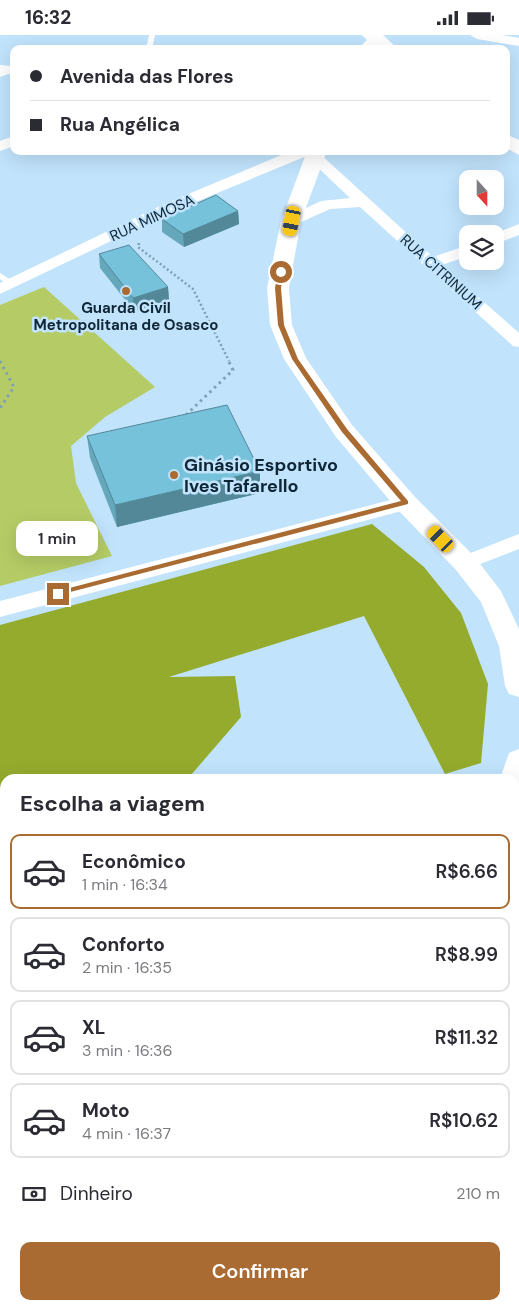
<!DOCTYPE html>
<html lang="pt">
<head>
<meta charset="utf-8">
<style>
  :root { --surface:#fff; --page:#f2f2f3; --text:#2b2b33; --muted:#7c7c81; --line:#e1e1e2; --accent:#aa6b32 }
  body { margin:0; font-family:"DM Sans",sans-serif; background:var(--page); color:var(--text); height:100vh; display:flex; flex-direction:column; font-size:19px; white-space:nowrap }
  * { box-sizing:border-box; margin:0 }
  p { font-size:16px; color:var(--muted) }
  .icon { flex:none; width:28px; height:28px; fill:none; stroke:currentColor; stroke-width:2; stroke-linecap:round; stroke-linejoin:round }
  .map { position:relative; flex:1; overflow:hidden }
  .side { position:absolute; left:0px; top:739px; width:520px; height:536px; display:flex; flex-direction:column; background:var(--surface); border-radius:15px 15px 0 0; box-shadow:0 5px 20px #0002 }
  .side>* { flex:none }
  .top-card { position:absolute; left:10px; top:10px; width:500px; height:110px; border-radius:10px; box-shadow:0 5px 20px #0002; display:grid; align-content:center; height:110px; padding:0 20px; background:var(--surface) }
  .needle { width:32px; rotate:159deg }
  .buttons { position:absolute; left:459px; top:135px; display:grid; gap:10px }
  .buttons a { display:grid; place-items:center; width:45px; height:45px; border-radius:10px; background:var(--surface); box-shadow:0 5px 20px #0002; font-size:25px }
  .end { position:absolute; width:22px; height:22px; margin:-11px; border:6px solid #aa6b32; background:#fff; box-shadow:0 0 0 2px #fff }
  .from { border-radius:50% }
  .bubble { position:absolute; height:35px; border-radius:10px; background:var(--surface); box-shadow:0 5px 20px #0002; font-size:16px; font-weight:600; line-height:35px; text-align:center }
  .car { position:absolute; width:15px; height:30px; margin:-15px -8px; border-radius:6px; box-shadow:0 0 4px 1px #0007; background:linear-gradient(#f5c518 24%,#345 0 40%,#f5c518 0 76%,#345 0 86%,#f5c518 0) }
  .top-card b { display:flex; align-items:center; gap:18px; height:48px; font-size:19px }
  .top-card b+b { border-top:1px solid var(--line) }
  .top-card i { width:12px; height:12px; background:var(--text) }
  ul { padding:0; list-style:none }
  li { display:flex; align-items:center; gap:15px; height:75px; margin:0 10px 8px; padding:0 10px; border:2px solid var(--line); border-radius:10px }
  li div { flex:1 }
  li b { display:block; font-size:19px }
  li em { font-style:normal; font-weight:600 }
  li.current { border-color:var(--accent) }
  li>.icon { width:45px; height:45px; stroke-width:1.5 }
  h2 { padding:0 20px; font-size:22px; line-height:60px }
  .pay { display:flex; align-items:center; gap:12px; height:55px; padding:0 20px; font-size:19px }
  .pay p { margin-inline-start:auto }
  .cta { display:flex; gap:10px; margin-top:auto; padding:10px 20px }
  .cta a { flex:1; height:58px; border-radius:10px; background:var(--accent); color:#fff; font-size:20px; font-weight:600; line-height:58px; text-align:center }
  .status { display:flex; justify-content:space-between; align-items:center; height:35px; padding:0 25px; background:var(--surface); direction:ltr }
  .status svg { height:14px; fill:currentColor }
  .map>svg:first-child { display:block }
</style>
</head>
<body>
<div class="status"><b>16:32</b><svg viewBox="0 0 49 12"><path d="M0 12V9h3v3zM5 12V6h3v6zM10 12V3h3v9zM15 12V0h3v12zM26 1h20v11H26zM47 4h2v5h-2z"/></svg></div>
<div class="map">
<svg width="519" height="1274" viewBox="0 0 519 1274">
  <rect width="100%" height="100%" fill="#c1e3fc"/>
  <path fill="#a6d9fe" d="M75,1270H462L464,1274H73Z"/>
  <path fill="#b5cc66" d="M44,252L155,352L105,382L71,411L76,448L112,521L0,551V270Z"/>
  <path fill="#94ab2e" d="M372,489L424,532L461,578L488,649L481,728L445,739L364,581L169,642L235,641L241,682L191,740L198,744H5V1196L0,1201V590Z"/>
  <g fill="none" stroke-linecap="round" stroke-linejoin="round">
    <path stroke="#809fb4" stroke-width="2.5" stroke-dasharray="2 2.5" stroke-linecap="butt" d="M139,208L138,212L193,254L229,326"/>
    <g stroke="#809fb4" stroke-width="3" stroke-dasharray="2.5 4" stroke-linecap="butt">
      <path d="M0,326L14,352L0,373"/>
      <path d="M186,380L233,335L228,325"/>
    </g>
    <g fill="#fff" fill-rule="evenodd">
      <path d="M149,0H155L152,14H146Z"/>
      <path d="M14,33V37L0,42V38Z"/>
      <path d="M0,238L14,247V251H8L0,244Z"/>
    </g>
    <g fill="#fff" fill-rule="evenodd">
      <path d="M470,0H502L519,3V11L477,4Z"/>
      <path d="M0,30L14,31V39L0,38Z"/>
      <path d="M14,101V111L0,116V106Z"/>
      <path d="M291,116H312L311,118L320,119L433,222L468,210V221L442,230L519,298V312L513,311L360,172L330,174L297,189H285L283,186L285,183L321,166L350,163L310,125L307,122L309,120L174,176L0,259V248L162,170Z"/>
      <path d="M519,189V200L495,209L494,199Z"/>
      <path d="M406,461L413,463L416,468L413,473L0,582V566Z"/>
      <path d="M519,499V514L465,535L458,533L455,528L458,523Z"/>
      <path d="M519,775V795L515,797V777Z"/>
      <path d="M519,1086V1112L515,1114V1088Z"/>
      <path d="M515,1214L519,1216V1248L515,1246Z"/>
    </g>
    <g fill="#fff" fill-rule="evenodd">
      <path d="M378,0L384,1L398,14H379L369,5L372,1Z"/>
      <path d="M506,99L519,105V120L506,113Z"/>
    </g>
    <g fill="#fff" fill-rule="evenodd">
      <path d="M362,0H383L387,5L378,14H357L367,5Z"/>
      <path d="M307,116H327L301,186L289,253L292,290L306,323L352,390L415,462L474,521L501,556L519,594V662L509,659L505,651L499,611L481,567L456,535L397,474L336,402L284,324L270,290L267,253L281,186Z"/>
      <path d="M519,714V754L515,756V744H500L509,718Z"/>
      <path d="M9,1270H47L45,1274H7Z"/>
    </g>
  </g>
  <g fill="#65a7bb">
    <path d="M238,176L239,189L184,212L162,197V184Z"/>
    <path d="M99,219L168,252L169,266L134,276L100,233Z"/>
    <path d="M87,401L260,458L117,492L90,423Z"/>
  </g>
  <g fill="#538899">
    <path d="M238,176L239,189L184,212L183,199Z"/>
    <path d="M168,252L169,266L134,276L133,263Z"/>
    <path d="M260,436V458L117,492L115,470Z"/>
    <path d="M519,899V904L515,907V902Z"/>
  </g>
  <g fill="#76c2da" stroke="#538899">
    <path d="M216,160L238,176L183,199L162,184Z"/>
    <path d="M129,210L168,252L133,263L99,219Z"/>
    <path d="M227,370L260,436L115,470L87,401Z"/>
    <path d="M519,841V899L515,902V845Z"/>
  </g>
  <path fill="#aa6b32" d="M281,235L284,237L281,253L284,290L298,324L347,394L408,466V469L55,561V557L58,556L401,466L342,397L292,324L278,290L275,253L278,237Z"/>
  <g fill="#aa6b32" stroke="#c1e3fc" stroke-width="2">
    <circle cx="126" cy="256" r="5"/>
    <circle cx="174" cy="440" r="5"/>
  </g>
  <g text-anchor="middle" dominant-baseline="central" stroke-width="5" stroke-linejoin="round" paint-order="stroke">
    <g font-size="15" fill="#0e2635" stroke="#c1e3fc">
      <text transform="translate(152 183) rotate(-25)">RUA MIMOSA</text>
      <text transform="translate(441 237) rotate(42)">RUA CITRINIUM</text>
    </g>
    <g font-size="15" font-weight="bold" fill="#0e2635" stroke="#c1e3fc">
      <text x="126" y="273">Guarda Civil<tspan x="126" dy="17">Metropolitana de Osasco</tspan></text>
    </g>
    <g font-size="18" font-weight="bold" fill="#0e2635" stroke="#c1e3fc" text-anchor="start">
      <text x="184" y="430">Ginásio Esportivo<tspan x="184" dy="21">Ives Tafarello</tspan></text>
    </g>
  </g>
</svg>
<div class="buttons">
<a><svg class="needle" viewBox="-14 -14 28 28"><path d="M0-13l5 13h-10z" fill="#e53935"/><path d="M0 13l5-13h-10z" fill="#7c7c81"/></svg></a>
<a><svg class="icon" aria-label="layers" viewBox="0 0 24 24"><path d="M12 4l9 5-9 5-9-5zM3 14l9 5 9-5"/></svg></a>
</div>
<i class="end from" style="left:281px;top:237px"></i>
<i class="end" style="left:58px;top:559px"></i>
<div class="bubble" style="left:16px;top:486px;width:82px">1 min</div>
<i class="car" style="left:292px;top:186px;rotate:191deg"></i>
<i class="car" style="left:441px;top:504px;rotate:316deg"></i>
<div class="top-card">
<b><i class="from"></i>Avenida das Flores</b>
<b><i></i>Rua Angélica</b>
</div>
<section class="side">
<h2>Escolha a viagem</h2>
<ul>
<li class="current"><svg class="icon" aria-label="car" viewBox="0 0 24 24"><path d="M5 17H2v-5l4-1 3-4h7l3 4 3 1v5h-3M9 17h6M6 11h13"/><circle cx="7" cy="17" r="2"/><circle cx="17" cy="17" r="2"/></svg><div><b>Econômico</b><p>1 min · 16:34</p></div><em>R$6.66</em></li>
<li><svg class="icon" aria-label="car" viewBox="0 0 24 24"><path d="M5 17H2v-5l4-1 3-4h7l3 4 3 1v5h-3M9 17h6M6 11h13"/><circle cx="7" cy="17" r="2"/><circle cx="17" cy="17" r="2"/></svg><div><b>Conforto</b><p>2 min · 16:35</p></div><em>R$8.99</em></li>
<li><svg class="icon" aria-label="car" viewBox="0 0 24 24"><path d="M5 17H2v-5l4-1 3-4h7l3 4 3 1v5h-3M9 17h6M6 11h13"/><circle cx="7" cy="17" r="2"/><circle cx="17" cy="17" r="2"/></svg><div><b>XL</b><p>3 min · 16:36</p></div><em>R$11.32</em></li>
<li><svg class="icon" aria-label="car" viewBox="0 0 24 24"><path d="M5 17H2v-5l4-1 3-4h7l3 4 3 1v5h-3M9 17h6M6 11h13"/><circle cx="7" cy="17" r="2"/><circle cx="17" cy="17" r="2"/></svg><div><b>Moto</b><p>4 min · 16:37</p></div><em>R$10.62</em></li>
</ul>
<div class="pay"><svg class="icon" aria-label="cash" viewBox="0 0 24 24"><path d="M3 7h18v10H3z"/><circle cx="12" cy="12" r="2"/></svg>Dinheiro<p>210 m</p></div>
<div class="cta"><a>Confirmar</a></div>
</section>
</div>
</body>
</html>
